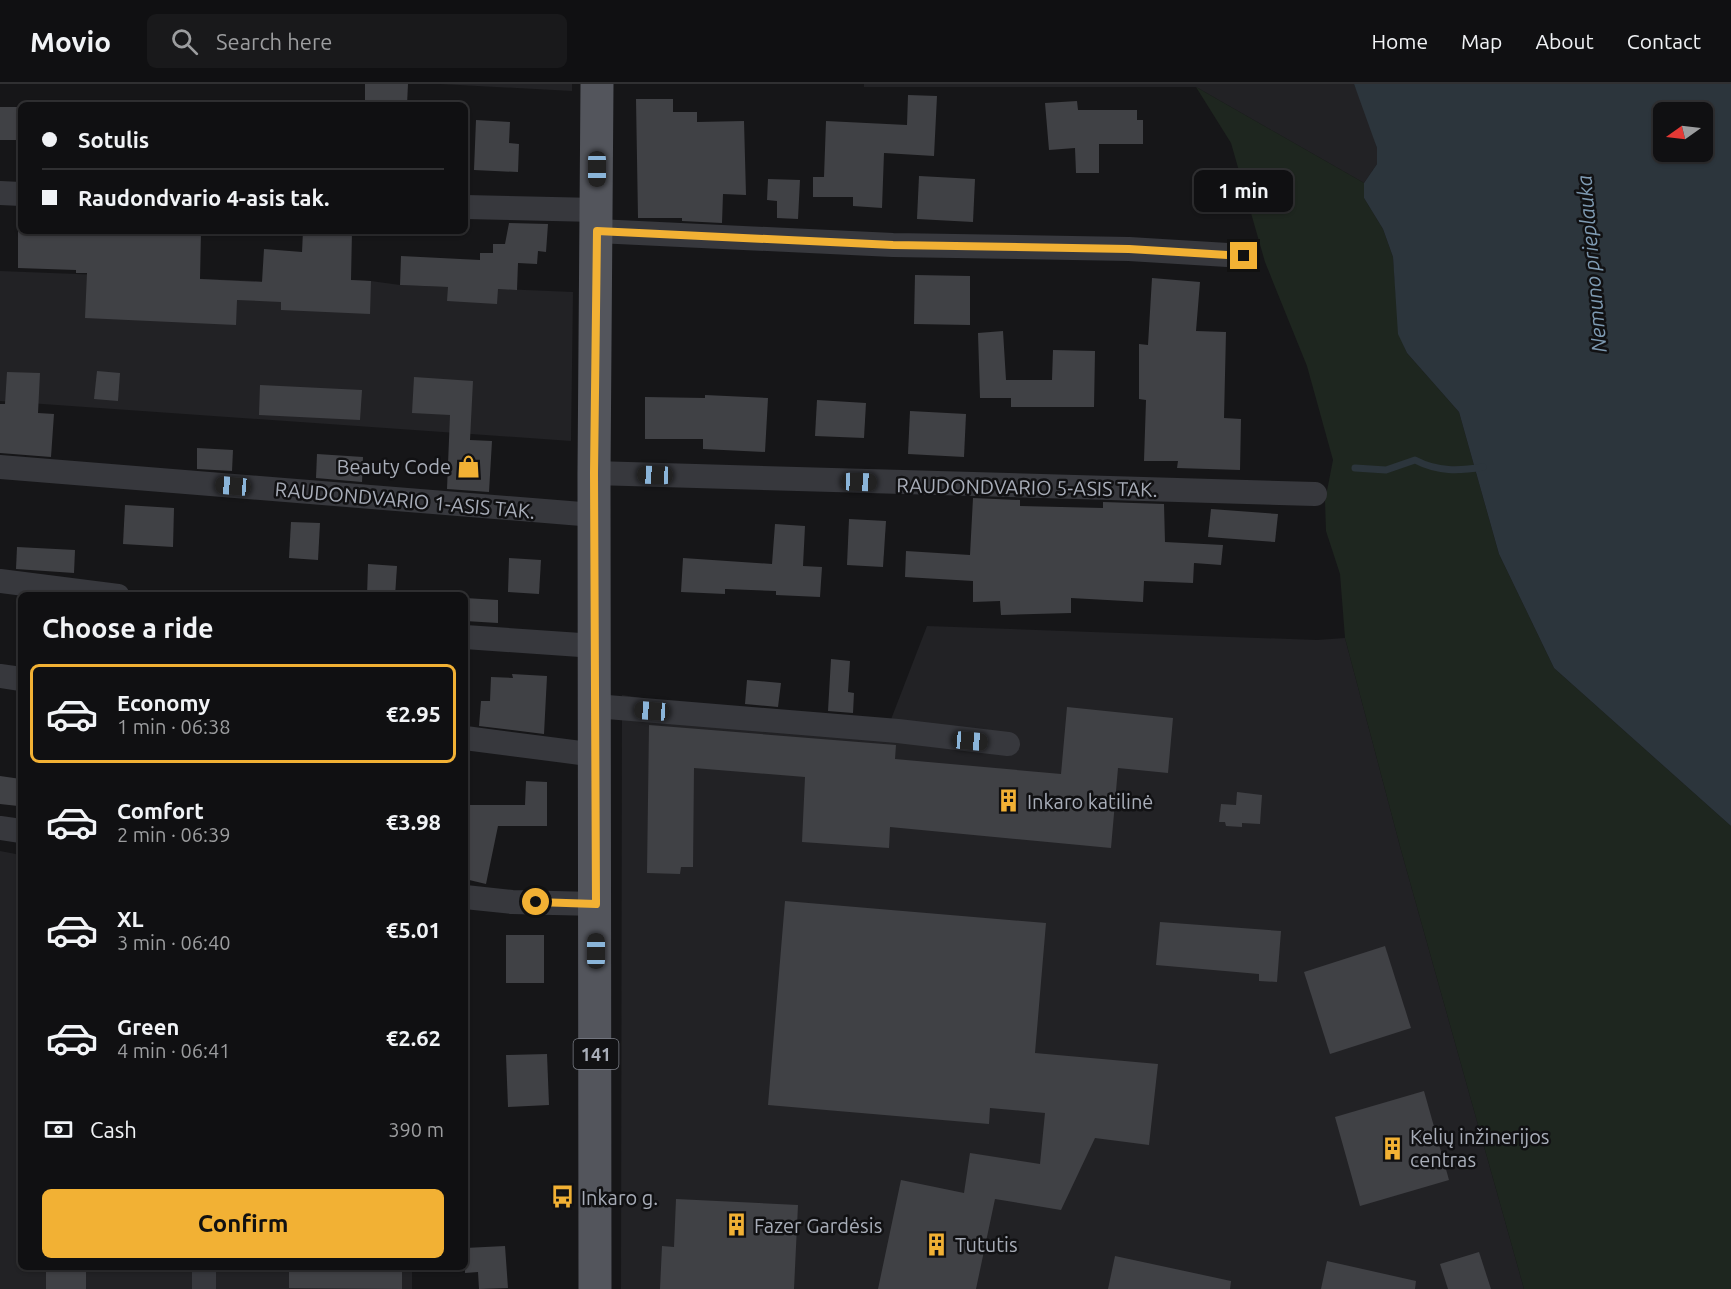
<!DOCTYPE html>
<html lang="en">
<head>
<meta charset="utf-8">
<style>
  :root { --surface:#101012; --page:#19191b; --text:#f1f3f6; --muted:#9c9d9f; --line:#303032; --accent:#f2b134 }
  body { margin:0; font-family:Ubuntu,sans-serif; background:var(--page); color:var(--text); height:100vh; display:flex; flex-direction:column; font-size:22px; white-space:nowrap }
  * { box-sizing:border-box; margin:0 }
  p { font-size:20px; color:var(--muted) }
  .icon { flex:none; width:33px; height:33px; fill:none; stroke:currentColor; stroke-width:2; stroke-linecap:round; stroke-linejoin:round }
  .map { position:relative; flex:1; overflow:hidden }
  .panel { position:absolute; left:18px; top:508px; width:450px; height:678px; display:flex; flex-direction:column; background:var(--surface); border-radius:9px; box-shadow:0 2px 4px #0004,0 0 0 2px var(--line) }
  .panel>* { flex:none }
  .guide { position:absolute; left:18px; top:18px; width:450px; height:132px; border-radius:9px; box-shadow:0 2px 4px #0004,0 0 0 2px var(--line); display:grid; align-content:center; height:132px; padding:0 24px; background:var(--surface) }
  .needle { width:39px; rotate:256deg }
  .fabs { position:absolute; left:1653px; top:18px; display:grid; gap:12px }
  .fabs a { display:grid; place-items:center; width:60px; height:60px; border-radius:9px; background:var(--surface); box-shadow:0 2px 4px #0004,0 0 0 2px var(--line); font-size:30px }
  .end { position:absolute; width:27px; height:27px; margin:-14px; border:8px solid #f2b134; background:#111; box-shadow:0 0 0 3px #111 }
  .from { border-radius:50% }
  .bubble { position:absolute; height:42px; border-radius:9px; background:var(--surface); box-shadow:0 2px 4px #0004,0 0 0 2px var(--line); font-size:20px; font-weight:600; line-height:42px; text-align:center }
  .car { position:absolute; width:18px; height:36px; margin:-18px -9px; border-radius:8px; box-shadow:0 0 4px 2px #0007; background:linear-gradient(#222 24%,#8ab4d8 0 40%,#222 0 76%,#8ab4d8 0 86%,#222 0) }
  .guide b { display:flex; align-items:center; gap:21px; height:57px; font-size:22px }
  .guide b+b { border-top:2px solid var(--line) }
  .guide i { width:15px; height:15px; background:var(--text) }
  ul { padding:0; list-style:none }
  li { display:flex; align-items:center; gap:18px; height:99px; margin:0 12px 9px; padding:0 12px; border:3px solid transparent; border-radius:9px }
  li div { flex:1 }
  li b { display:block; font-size:22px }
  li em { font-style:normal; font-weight:600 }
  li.selected { border-color:var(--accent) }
  li>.icon { width:54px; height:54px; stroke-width:1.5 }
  h2 { padding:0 24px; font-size:27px; line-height:72px }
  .pay { display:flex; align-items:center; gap:15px; height:66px; padding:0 24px; font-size:22px }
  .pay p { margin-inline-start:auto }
  .cta { display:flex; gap:12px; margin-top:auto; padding:12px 24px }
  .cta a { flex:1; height:69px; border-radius:9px; background:var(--accent); color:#111; font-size:24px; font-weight:600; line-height:69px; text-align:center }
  header { display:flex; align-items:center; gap:36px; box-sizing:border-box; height:84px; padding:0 30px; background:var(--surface); border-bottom:2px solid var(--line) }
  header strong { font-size:28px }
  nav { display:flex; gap:33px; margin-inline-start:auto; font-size:21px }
  .search { width:420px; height:54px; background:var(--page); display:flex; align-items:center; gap:15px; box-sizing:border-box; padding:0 21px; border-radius:9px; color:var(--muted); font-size:22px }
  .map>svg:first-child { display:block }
</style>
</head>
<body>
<header>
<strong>Movio</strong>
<div class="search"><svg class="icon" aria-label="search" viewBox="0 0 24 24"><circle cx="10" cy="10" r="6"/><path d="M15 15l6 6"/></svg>Search here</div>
<nav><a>Home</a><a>Map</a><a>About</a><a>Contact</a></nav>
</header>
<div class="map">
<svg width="1731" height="1205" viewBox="0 0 1731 1205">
  <rect width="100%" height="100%" fill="#161618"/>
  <g fill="#222225">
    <path d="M440,0H572V7Z"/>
    <path d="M864,0H1354L1368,33L1377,64V80L1364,99L1196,3H864Z"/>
    <path d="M0,187L281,198L282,192L371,197L400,201L573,208L571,357L0,317Z"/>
    <path d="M927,542L1317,556L1345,554L1401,766L1524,1205H621L622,611L885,651Z"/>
    <path d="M0,767L21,771V1184H412V1205H0Z"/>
  </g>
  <path fill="#1e261f" d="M1196,3L1364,99V114L1383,145L1393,173L1399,250L1407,269L1459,328L1499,470L1554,584L1731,742V1205H1524L1401,766L1345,554L1340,490L1326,447L1325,417L1333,376L1307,282L1265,178L1231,59Z"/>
  <path fill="#2c353c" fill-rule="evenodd" d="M1354,0H1731V742L1554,584L1499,470L1459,328L1407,269L1398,250L1393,173L1383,145L1364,114V99L1377,80V64ZM1664,28H1702V68H1664Z"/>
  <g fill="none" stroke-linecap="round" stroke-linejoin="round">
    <path stroke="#2c353c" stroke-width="7" d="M1355,384L1386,386L1415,376C1438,388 1459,387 1483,383"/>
  </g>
  <g fill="#404145">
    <path d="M365,0H408L407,21H365Z"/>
    <path d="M908,11L937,12L934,72L884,69L882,124L853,122V113H813V93H824L826,37L907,41Z"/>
    <path d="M636,15H673V28H697V38L744,37L746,111L723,110L722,139L682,137V134H638Z"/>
    <path d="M1077,17L1078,26H1137V36H1143V60H1099V89H1076L1075,64L1049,66L1045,19Z"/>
    <rect x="0" y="23" width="21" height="33"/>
    <path d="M476,36L510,38L509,59L519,60L518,88L474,86Z"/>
    <path d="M919,92L975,95L973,138L917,135Z"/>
    <path d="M768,95L800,96L798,135L777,134V117L767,116Z"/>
    <path d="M509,139L548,140L546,168L538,167L537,180L518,179L517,206L498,205L497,220L447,217L448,203L400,201L401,172L480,176V169H493V160H505Z"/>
    <path d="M18,147H201L200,195L262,198L264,165L302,168L303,147H352L351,196L371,197L370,230L281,226V218L237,216L236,241L85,234L87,189H76V186L18,184Z"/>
    <path d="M915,191L970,192V241L914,240Z"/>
    <path d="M1152,194L1200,198L1196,247L1226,248L1224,334L1241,335L1240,386L1177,384L1178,377H1144L1146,316L1139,315V260L1148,261Z"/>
    <path d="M1003,247L1006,296H1052L1053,266L1095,267L1094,323H1011V314H980L978,249Z"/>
    <path d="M97,287L120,289L118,317L94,315Z"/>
    <path d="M7,288L40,289L38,329L54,330L51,373L0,369V320H5Z"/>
    <path d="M414,293L473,297L470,356L492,357L489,408L447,405L450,331L412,329Z"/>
    <path d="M260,301L362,306L360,336L259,331Z"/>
    <path d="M705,311L768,314L765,368L703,365V355H645V313L705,314Z"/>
    <path d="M817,316L866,319L864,354L815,352Z"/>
    <path d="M910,327L966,330L964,373L908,370Z"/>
    <path d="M197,364L233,366L232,387L197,385Z"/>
    <path d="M317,370L363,373L362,398L316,394Z"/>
    <path d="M973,414L1020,416V422L1103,424V418L1164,420L1165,458L1223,461L1221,481L1194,479L1193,499L1144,497L1143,518L1071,514V529L1001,531L1000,517L973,518V497L905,493L906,467L970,471Z"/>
    <path d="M125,421L174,424L173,463L123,460Z"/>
    <path d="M1211,425L1278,430L1275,458L1208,453Z"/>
    <path d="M849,435L886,437L883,483L847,481Z"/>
    <path d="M291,438L320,439L318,476L289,474Z"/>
    <path d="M775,440L805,442L803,482L822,483L820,513L776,511V507L725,505V510L681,508L683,474L772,480Z"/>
    <path d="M17,463L75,466L74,489L16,485Z"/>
    <path d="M509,474L541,476L539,510L508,508Z"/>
    <path d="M368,480L397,482L395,512H367Z"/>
    <path d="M465,514L498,516V539L465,537Z"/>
    <path d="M831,575L850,577L848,608L854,609L853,629L828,627Z"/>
    <path d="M512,590L547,592L544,650L479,642L481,617H490L491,593L513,594Z"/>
    <path d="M747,596L781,599L778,623L745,620Z"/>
    <path d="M1067,623L1173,634L1168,689L1118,684L1111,764L890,743L889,764L802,758L805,693L694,684L693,783H681L680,790L647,789L649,641L896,661L895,675L1061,690Z"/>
    <path d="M0,692L21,695L18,722L0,720Z"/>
    <path d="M526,697L547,698V742H498L486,800L465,795V721H525Z"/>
    <path d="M1237,708L1262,711L1260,740L1242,739V743L1226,742L1225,738H1219L1221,720L1236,721Z"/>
    <path d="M785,817L1046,839L1035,969L1158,980L1149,1061L1095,1054L1061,1126L995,1115L976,1205H878L901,1096L964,1109L970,1069L1040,1080L1045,1029L990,1024L989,1040L768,1021Z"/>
    <path d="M1160,838L1281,847L1277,898L1259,897V890L1156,881Z"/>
    <rect x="506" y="851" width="38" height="48"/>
    <path d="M1385,862L1411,944L1330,970L1304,888Z"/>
    <path d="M547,970L549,1021L508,1023L506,971Z"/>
    <path d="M1424,1007L1449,1096L1360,1122L1335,1033Z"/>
    <path d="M676,1115L798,1121L794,1205H660L662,1162L674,1163Z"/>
    <path d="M505,1162L508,1204L479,1205L478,1188L465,1189V1164Z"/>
    <path d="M1479,1168L1491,1205H1448L1440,1180Z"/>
    <path d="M1115,1172L1231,1197L1230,1205H1108Z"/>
    <path d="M1327,1177L1416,1197L1415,1205H1321Z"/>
    <rect x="46" y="1184" width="40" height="21"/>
    <path d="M289,1184H402V1205L289,1204Z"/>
  </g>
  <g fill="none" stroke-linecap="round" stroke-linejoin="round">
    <g stroke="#37383d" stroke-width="24">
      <path d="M0,109L21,110"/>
      <path d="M465,123L597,126"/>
      <path d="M597,147L893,161L1129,165L1244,172"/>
      <path d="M0,383L594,431"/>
      <path d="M594,389L1315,410"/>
      <path d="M0,497L118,512"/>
      <path d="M465,553L595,562"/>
      <path d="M0,592L21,595"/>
      <path d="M595,622L898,647L1008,660"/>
      <path d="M465,654L596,671"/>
      <path d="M0,744L21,747"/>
      <path d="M465,813L512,818L596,820"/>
      <path d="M204,1205V1184"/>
    </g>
    <path stroke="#53555c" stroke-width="33" d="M595,1205L594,389L597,0"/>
  </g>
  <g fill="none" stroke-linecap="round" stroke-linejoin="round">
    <path stroke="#f2b134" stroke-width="8" d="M536,818L596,820L594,389L597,147L893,161L1129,165L1244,172"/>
  </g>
  <defs>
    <symbol id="shop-bare" viewBox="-9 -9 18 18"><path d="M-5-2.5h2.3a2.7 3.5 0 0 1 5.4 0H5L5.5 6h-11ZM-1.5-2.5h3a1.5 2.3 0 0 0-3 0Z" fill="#f2b134" stroke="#111113" stroke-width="2.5" paint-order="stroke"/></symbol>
    <symbol id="building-bare" viewBox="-9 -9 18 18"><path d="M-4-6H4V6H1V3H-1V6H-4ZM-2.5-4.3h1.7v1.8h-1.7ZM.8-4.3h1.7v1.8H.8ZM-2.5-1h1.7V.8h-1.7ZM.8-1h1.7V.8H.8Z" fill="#f2b134" stroke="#111113" stroke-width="2.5" paint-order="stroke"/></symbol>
    <symbol id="bus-bare" viewBox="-9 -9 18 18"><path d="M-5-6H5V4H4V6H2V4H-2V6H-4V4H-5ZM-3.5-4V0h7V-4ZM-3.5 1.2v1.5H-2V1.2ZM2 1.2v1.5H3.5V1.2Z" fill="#f2b134" stroke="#111113" stroke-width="2.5" paint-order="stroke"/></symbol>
  </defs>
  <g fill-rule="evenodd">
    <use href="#shop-bare" x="452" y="366" width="33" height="33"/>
    <use href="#building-bare" x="992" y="700" width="33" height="33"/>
    <use href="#building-bare" x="1376" y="1048" width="33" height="33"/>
    <use href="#bus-bare" x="546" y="1096" width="33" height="33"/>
    <use href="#building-bare" x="720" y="1124" width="33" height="33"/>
    <use href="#building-bare" x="920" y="1144" width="33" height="33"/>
  </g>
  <g text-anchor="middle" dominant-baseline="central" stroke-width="5" stroke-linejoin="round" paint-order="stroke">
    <rect fill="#111113" stroke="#7b7e86" stroke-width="1.5" x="573.5" y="955" width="45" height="30" rx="4.5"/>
    <g font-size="18" font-weight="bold" fill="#a8adb8">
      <text x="596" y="970">141</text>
    </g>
    <g font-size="20" fill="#a8adb8" stroke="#111113" text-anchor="start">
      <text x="451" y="382" text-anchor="end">Beauty Code</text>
      <text x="1027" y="717">Inkaro katilinė</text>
      <text x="1410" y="1052">Kelių inžinerijos<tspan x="1410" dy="23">centras</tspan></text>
      <text x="581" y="1113">Inkaro g.</text>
      <text x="754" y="1141">Fazer Gardėsis</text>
      <text x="955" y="1160">Tututis</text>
    </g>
    <g font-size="20" fill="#a8adb8" stroke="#111113">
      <text transform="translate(1027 403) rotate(1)">RAUDONDVARIO 5-ASIS TAK.</text>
      <text transform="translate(405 416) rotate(5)">RAUDONDVARIO 1-ASIS TAK.</text>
    </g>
    <g font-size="21" font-style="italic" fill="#7f9bb3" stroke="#111113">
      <text transform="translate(1591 180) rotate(-95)">Nemuno prieplauka</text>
    </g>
  </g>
</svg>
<div class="fabs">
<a><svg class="needle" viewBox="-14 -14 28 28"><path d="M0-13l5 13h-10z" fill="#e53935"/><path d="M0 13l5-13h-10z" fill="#9c9d9f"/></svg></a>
</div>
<i class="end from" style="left:536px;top:818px"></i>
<i class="end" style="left:1244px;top:172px"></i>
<div class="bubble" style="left:1194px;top:86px;width:99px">1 min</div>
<i class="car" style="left:597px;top:85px;rotate:180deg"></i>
<i class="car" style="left:655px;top:391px;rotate:272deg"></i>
<i class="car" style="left:859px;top:398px;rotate:92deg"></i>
<i class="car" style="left:233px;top:402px;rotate:275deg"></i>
<i class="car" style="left:652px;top:627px;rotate:274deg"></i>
<i class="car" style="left:970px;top:657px;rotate:95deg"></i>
<i class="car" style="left:596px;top:867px;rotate:0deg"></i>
<div class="guide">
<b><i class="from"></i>Sotulis</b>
<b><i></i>Raudondvario 4-asis tak.</b>
</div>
<section class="panel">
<h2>Choose a ride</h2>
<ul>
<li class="selected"><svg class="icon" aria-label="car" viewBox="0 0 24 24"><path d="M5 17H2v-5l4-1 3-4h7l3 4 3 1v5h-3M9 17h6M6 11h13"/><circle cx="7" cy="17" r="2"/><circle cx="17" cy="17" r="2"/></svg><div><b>Economy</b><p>1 min · 06:38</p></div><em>€2.95</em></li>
<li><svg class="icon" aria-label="car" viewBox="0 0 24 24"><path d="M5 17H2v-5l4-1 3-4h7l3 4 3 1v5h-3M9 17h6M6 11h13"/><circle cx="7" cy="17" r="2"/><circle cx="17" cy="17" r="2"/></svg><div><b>Comfort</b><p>2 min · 06:39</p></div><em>€3.98</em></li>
<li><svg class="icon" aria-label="car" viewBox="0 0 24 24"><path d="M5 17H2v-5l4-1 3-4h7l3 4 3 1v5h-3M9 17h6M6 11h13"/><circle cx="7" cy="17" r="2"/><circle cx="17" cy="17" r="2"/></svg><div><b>XL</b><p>3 min · 06:40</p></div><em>€5.01</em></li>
<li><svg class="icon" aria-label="car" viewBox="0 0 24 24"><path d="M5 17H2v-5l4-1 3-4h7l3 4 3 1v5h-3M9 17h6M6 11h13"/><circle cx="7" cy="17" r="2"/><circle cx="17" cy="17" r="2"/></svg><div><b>Green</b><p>4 min · 06:41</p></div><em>€2.62</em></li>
</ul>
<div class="pay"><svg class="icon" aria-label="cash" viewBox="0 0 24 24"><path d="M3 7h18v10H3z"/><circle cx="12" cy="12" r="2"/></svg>Cash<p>390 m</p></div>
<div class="cta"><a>Confirm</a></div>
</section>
</div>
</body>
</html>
